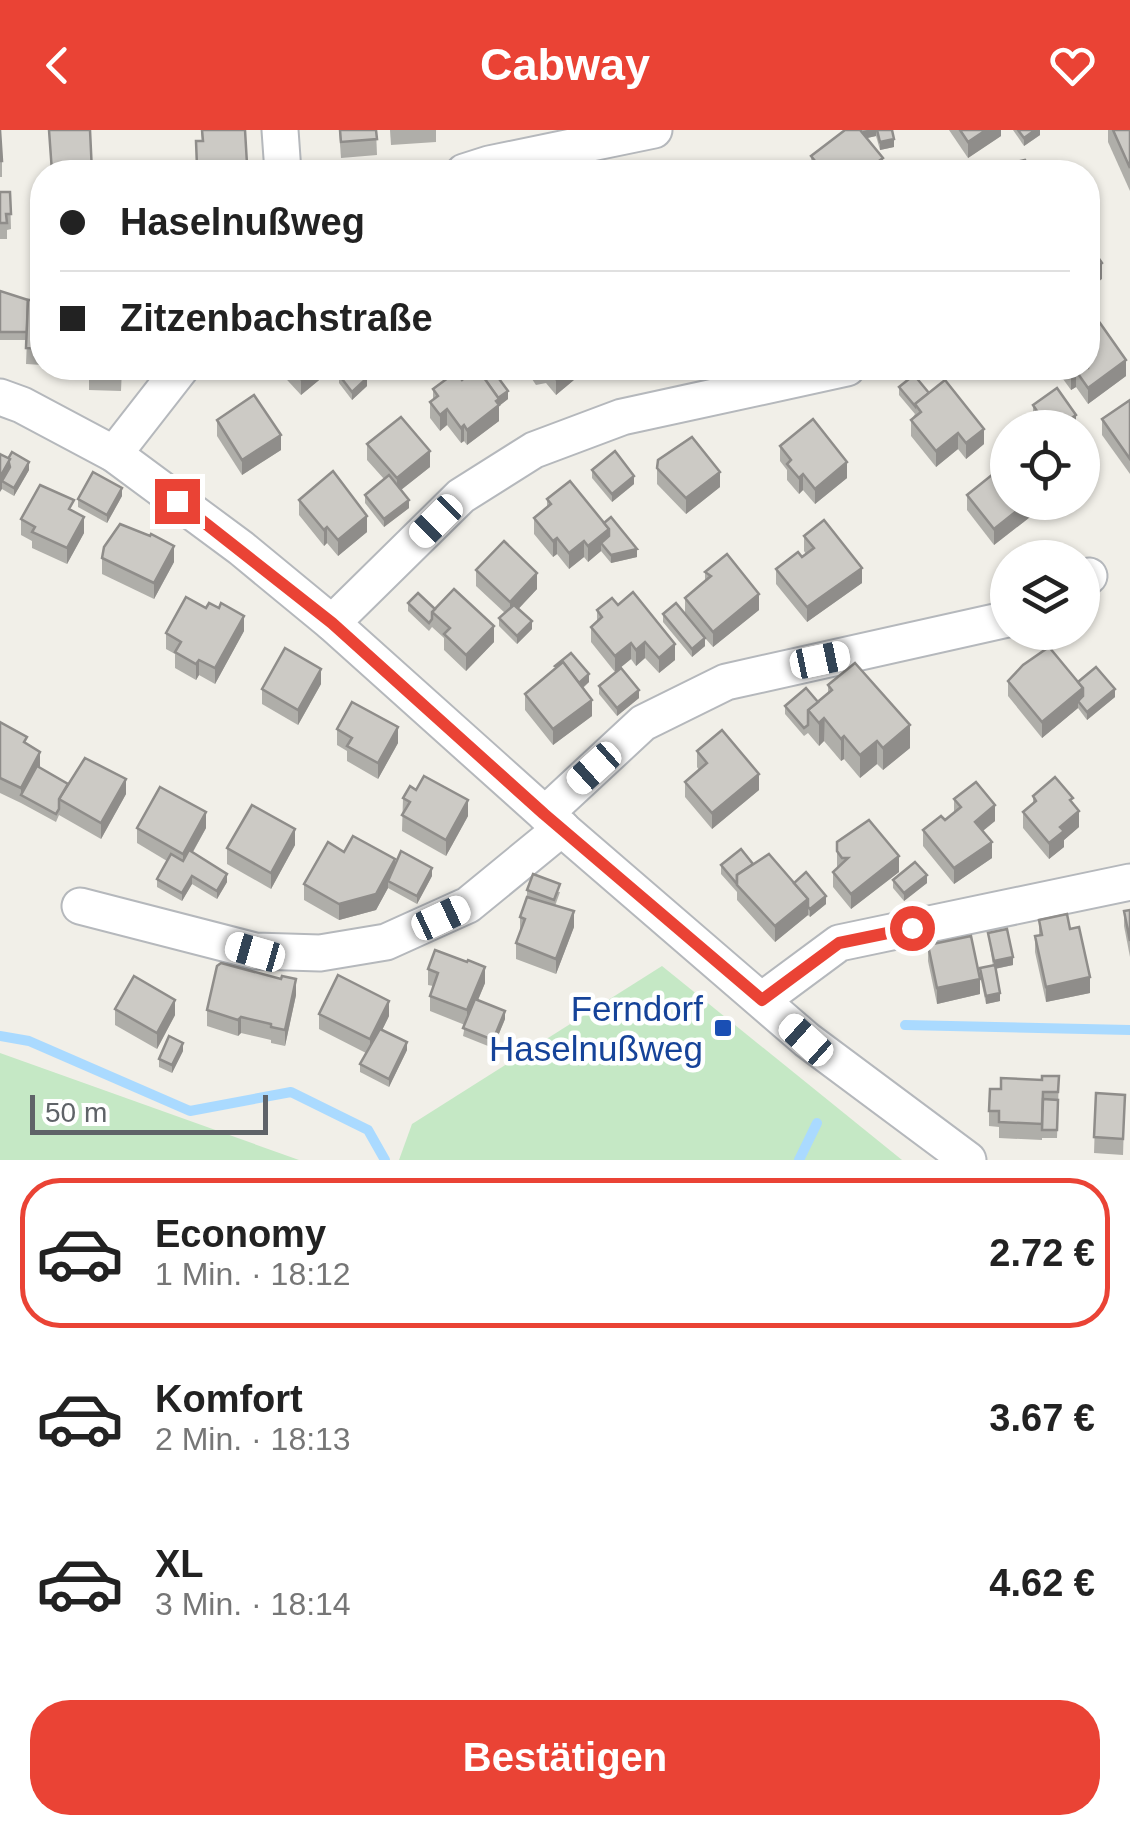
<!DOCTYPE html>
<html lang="de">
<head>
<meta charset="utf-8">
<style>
  :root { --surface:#fff; --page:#f2f2f2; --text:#222; --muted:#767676; --line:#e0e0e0; --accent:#ea4335 }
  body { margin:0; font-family:Helvetica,sans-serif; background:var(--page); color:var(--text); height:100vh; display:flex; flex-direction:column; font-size:38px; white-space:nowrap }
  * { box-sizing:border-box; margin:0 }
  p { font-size:32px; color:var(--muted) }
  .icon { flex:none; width:55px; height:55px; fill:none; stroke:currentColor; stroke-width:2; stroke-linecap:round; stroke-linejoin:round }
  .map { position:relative; height:1030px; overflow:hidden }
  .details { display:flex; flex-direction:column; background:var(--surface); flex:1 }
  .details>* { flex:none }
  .hud { position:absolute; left:30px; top:30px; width:1070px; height:220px; border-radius:40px; box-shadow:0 2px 8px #0004; display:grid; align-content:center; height:220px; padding:0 30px; background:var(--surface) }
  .tools { position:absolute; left:990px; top:280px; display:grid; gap:20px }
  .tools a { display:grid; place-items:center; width:110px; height:110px; border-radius:50%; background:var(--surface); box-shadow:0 2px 8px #0004; font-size:50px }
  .scale { position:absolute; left:30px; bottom:25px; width:238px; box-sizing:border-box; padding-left:10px; border:5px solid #5f6368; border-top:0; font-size:28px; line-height:35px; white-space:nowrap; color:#5f6368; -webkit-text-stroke:8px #fff; paint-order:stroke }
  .end { position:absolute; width:45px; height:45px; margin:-22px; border:12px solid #ea4335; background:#fff; box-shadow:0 0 0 5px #fff }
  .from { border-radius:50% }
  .car { position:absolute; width:30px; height:60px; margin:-30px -15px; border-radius:12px; box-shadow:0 0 8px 2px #0007; background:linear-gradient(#fff 24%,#345 0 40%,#fff 0 76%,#345 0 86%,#fff 0) }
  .hud b { display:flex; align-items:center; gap:35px; height:95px; font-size:38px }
  .hud b+b { border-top:2px solid var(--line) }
  .hud i { width:25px; height:25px; background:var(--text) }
  ul { padding:18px 0 0; list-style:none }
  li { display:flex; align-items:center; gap:30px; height:150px; margin:0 20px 15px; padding:0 10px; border:5px solid transparent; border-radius:40px }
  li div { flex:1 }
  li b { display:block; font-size:38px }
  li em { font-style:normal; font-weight:800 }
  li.selected { border-color:var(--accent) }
  li>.icon { width:90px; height:90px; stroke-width:1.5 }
  .button { display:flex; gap:20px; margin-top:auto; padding:20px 30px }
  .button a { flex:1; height:115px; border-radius:40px; background:var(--accent); color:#fff; font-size:40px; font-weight:800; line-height:115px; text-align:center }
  header { display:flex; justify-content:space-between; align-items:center; height:130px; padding:0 30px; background:var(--accent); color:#fff; font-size:45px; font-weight:800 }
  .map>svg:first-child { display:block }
</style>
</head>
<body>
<header><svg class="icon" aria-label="back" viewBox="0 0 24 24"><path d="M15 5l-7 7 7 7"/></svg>Cabway<svg class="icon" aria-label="heart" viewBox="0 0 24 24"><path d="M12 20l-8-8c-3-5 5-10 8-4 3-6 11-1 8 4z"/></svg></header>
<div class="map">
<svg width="1130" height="1030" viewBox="0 0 1130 1030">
  <rect width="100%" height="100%" fill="#f1efe8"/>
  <g fill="#c5e8c5">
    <path d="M662,836L902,1030H399L412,994Z"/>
    <path d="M0,923L299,1030H0Z"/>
  </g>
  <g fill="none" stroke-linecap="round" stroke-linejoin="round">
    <g stroke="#aadaff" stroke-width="10">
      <path d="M905,895L1130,900"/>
      <path d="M0,906L29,911L190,981L291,962L368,1000L385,1030"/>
      <path d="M799,1030L817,993"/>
    </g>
    <defs>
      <g id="street">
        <path d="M280,0L283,42"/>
        <path d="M464,42L489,34L654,0"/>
        <path d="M0,267L22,275L114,324L241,418L332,493L545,684L807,910L968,1030"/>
        <path d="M114,324L181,238"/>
        <path d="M1082,452L1089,446"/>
        <path d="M332,493L461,366L534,320L622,287L847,238"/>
        <path d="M545,684L643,593L726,552L1008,489"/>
        <path d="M80,776L255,821L320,823L386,812L468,775L562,698"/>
        <path d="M762,870L839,813L1130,752"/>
      </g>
    </defs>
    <use href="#street" stroke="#b5b8bc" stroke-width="39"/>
    <use href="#street" stroke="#fff" stroke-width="35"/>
  </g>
  <g fill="#afaea9">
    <path d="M0,0L2,31V47H0Z"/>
    <path d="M201,0H245L247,42H197L196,11H202Z"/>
    <path d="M339,0H376L377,25L341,28Z"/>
    <path d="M390,0H436V12L391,15Z"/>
    <path d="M845,0H892L894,17L880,20L876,6L867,8L883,42H812L811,26Z"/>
    <path d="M949,0H1001V6L968,28Z"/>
    <path d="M1013,0H1040V5L1024,16Z"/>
    <path d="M1108,0H1130V61L1108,12Z"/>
    <path d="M0,62H10L11,99L7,100V109H0Z"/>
    <path d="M0,161L28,170H42V235L26,234L27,210H0Z"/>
    <path d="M58,238H122L121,261L89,260V248L58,247Z"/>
    <path d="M276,238H330V241L301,265Z"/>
    <path d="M333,238H358L367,256L352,270L339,253V245Z"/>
    <path d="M532,238H587V239L556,265L546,253L536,255L532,249Z"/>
    <path d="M1055,238H1088L1126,246L1088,274L1076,257L1071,260Z"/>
    <path d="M471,241L508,269L499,276V291L467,315L464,311L461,313L447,295L440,301L430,288V272L433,270V259L462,250L471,243Z"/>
    <path d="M899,257L929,263L984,314L966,329L958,319L936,337L911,306V290L915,284L899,265Z"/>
    <path d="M1130,270V344L1102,305V289Z"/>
    <path d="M1033,275L1076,293L1070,298H1042L1033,283Z"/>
    <path d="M217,290L281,320L242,345L217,306Z"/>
    <path d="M367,314L430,337L401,360L409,378L384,397L365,373V365L384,349L367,330Z"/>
    <path d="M780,316L847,348L815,374L803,360L799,364L787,350V340L780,331Z"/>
    <path d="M0,324L29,340L14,366L2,359Z"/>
    <path d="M657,338L720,357L686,384L657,354Z"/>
    <path d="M592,340L634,354L612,372L592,348Z"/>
    <path d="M967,365L1039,372V380L994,415L967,380Z"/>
    <path d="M122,366L107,393L78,377V369Z"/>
    <path d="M547,369L604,393L637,427L611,433L601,421L588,432L584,427L569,439L557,424L553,427L534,404V388L547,377Z"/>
    <path d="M299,370L367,402L338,426L327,413L324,416L299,385Z"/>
    <path d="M74,381L84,403L67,434L32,418V411L21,405V389Z"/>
    <path d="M804,406L862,453L807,492L776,454V439L806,424L804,421Z"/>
    <path d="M102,428L174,432L154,469L102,444Z"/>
    <path d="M476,440L537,459L518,479L532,499L517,514L499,496V488L505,483L476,456Z"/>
    <path d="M705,442L759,480L713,517L705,508V516L692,527L663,492V484L685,483V468L705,452Z"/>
    <path d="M408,473L435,479L494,512L466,541L444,520V508L432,497L429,501L408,481Z"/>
    <path d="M618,475L675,530L659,543L645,528L636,536L631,529L615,542L591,512V497L597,492V480Z"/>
    <path d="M244,501L215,554L199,545L196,550L175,538V524L166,519V503Z"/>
    <path d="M555,536L589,552L583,558L592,586L553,615L525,580V564L555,539Z"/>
    <path d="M1008,551L1078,552L1115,567L1087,590L1078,578L1042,608L1008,566Z"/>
    <path d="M321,554L298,595L262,574V559Z"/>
    <path d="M828,555L910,618L883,640L877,634L860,648L844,629L841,631L824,611L819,616L808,603L804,606L785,584V576L818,572L828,563Z"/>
    <path d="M599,556L639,568L617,586L599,564Z"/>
    <path d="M0,592L27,615L40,638L68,654L126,664L101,709L59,685L56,692L21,673L0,663Z"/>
    <path d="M337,599L398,613L378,649L347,631V621L337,615Z"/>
    <path d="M697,621L759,660L712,699L685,667V652L699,640L697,637Z"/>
    <path d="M1033,666L1073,674L1079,697L1064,710V717L1049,729L1023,698V682L1033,674Z"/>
    <path d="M403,668L468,686L446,726L402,701Z"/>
    <path d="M954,669L995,691L983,701L992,728L954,754L923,716V700L945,690L954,683Z"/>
    <path d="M137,698H206L193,722L227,752L217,769L192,754L182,771L157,757V749L167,731L137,713Z"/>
    <path d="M295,715L271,759L227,734V718Z"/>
    <path d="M837,721L899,742L851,779L833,757V742L837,738Z"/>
    <path d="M344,722L395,734L432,746L417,774L388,758L376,780L339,790L304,770V754Z"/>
    <path d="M753,734L794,753L826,774L810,787L808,785L775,812L737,770V762L721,744V735Z"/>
    <path d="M893,750L927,753L904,771L893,758Z"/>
    <path d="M527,760L560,762L555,776L574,797L556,844L516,829V813L520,803V787L527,767Z"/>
    <path d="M1130,780V827L1124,796V781Z"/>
    <path d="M1039,790L1070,799L1090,863L1046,872L1035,822V806H1039Z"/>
    <path d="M988,803L1013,835L995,839L1000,871L986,874L980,846V838L993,836Z"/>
    <path d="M928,815L980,864L937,874L928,831Z"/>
    <path d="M428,839L485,853L478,870L505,889L493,918L463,906L465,895L430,881V866L433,856L428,855Z"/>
    <path d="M296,865L285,916L271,913V910L241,903L238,906L207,896V880Z"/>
    <path d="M115,879L175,885L157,919L115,895Z"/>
    <path d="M319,884L389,886L382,900L407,920L389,957L360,942V934L366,923L319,899Z"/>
    <path d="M183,921L172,943L159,937V929Z"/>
    <path d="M1059,946L1057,1008H1042V1010L999,1008V997L989,996V981L1001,959Z"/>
    <path d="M1096,963L1125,965L1123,1025L1094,1023Z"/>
  </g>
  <g fill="#8f8d8a">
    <path d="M867,0H876V6L863,9V1Z"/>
    <path d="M986,0H1001V6L968,28V12Z"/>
    <path d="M1035,0H1040V5L1024,16V8Z"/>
    <path d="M894,9V17L880,20V12Z"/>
    <path d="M883,28V42H864Z"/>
    <path d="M1102,133V149L1088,159V144Z"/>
    <path d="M1126,230V246L1088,274V258Z"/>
    <path d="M315,238H330V241L301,265V249Z"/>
    <path d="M570,238H587V239L556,265V249Z"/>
    <path d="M1076,241V257L1071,260V244Z"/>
    <path d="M367,248V256L352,270V262Z"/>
    <path d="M508,261V269L499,276V291L467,315V300L495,271Z"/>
    <path d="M447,279V295L440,301V285Z"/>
    <path d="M1076,285V293L1070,298H1063V294Z"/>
    <path d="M464,295V311L461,313V298Z"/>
    <path d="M984,299V314L966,329V313Z"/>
    <path d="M958,303V319L936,337V321Z"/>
    <path d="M281,305V320L242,345V330Z"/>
    <path d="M430,321V337L397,363V348Z"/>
    <path d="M10,329V345L2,351V359L0,362V347Z"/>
    <path d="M29,332V340L14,366V358Z"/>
    <path d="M847,332V348L815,374V359Z"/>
    <path d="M720,342V357L686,384V368Z"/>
    <path d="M803,344V360L799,364V348Z"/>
    <path d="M634,346V354L612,372V364Z"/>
    <path d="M122,358V366L107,393V385Z"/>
    <path d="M409,370V378L384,397V389Z"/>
    <path d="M1028,372H1039V380L994,415V399Z"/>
    <path d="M367,386V402L338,426V410Z"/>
    <path d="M84,387V403L67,434V418Z"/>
    <path d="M327,397V413L324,416V400Z"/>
    <path d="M609,399V414L601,413V421L588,432V416Z"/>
    <path d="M557,408V424L553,427V411Z"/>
    <path d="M584,411V427L569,439V423Z"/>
    <path d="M174,416V432L154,469V453Z"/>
    <path d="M637,419V427L611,433V425Z"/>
    <path d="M862,438V453L807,492V477Z"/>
    <path d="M537,443V459L510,488V472Z"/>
    <path d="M759,464V480L713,517V502Z"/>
    <path d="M244,486V501L215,554V538Z"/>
    <path d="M532,491V499L517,514V506Z"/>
    <path d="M494,496V512L466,541V525Z"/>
    <path d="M705,508V516L692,527V519Z"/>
    <path d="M645,512V528L636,536V520Z"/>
    <path d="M631,513V529L615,542V526Z"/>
    <path d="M675,514V530L659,543V528Z"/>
    <path d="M199,530V545L196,550V534Z"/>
    <path d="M321,539V554L298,595V580Z"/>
    <path d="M589,544V552L575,564V556Z"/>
    <path d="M1083,558V574L1078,571V578L1042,608V592Z"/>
    <path d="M1115,559V567L1087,590V582Z"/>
    <path d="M639,560V568L617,586V578Z"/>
    <path d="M592,570V586L553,615V599Z"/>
    <path d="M825,580L824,611L819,616V593Z"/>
    <path d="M910,595V618L883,640V618Z"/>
    <path d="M398,597V613L378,649V633Z"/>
    <path d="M844,606V629L841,631V609Z"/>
    <path d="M877,611V634L860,648V625Z"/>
    <path d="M40,622V638L21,665V674V658Z"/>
    <path d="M759,644V660L712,699V683Z"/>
    <path d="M126,649V664L101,709V693Z"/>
    <path d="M468,670V686L446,726V710Z"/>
    <path d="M995,675V691L975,707V692Z"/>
    <path d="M1079,681V697L1064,710V717L1049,729V713L1060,697Z"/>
    <path d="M206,682V698L183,739V724Z"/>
    <path d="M295,699V715L271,759V743Z"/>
    <path d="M992,712V728L954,754V738Z"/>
    <path d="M899,726V742L851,779V764Z"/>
    <path d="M395,729V744L388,751V758L376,780L339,790V774Z"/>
    <path d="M432,738V746L417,774V766Z"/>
    <path d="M227,744V752L217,769V761Z"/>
    <path d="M927,745V753L904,771V763Z"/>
    <path d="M192,746V754L182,771V763Z"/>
    <path d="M826,766V774L810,787V779Z"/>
    <path d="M808,769V785L775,812V796Z"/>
    <path d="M574,781V797L556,844V829Z"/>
    <path d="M1013,827V835L994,839V831Z"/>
    <path d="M485,837V853L467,896V880Z"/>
    <path d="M1090,847V863L1046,872V857Z"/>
    <path d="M296,849V865L285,916V900Z"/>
    <path d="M980,849V864L937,874V858Z"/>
    <path d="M1000,863V871L986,874V866Z"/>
    <path d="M175,870V885L157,919V903Z"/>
    <path d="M389,871V886L370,925V909Z"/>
    <path d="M505,881V889L493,918V910Z"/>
    <path d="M241,887V903L238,906V890Z"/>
    <path d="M407,912V920L389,957V949Z"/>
    <path d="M183,913V921L172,943V935Z"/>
  </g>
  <g fill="#cccac5" stroke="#8f8d8a" stroke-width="2.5">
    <path d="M0,0L2,31H0Z"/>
    <path d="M49,0H90L92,42H52Z"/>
    <path d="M202,0H245L247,34L197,37L196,11H203Z"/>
    <path d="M340,0H376L377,9L341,12Z"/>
    <path d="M845,0H860L883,28L864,42H824L811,26Z"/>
    <path d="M877,0H892L894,9L880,12Z"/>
    <path d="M960,0H986L968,12Z"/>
    <path d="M1018,0H1035L1024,8Z"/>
    <path d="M1113,0H1130V38Z"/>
    <path d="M1025,30L1033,42H992L1003,35Z"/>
    <path d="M0,62H10L11,84H6L7,93H0Z"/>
    <path d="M1088,113L1102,133L1088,144Z"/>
    <path d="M0,161L28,170L27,202H0Z"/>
    <path d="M28,170H42V219L26,218Z"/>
    <path d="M1089,184L1097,195L1100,193L1126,230L1088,258L1076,241L1071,244L1066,238H1088V185Z"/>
    <path d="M89,238H121V246L89,244Z"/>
    <path d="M290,238H315L301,249Z"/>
    <path d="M340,238H358L367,248L352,262L339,245L343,242Z"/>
    <path d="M475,238H491L508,261L498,268L477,238L472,242L471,241Z"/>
    <path d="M477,238L499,269L496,271L499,275L467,300L464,295L461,298L447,279L440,285L430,272L438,266L433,259L456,242L462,250Z"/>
    <path d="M535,238H570L556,249L546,238L536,239Z"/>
    <path d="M914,245L929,263L915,274V276L899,257Z"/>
    <path d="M945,250L984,299L966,313L958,303L936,321L911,290L921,282L915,274Z"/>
    <path d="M1057,258L1076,285L1063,294L1061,291L1051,298H1048L1033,275Z"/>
    <path d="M254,265L281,305L242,330L217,290Z"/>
    <path d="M1130,270V329L1102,289Z"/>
    <path d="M401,287L430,321L397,348L367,314Z"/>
    <path d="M813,289L847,332L815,359L803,344L799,348L787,334L791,330L780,316Z"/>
    <path d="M692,307L720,342L686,368L657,338L658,330Z"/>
    <path d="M615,321L634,346L612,364L592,340Z"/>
    <path d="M12,322L29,332L14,358L2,351L10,337L8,329Z"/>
    <path d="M0,324L10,329L0,347Z"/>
    <path d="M1008,332V372H1028L994,399L967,365Z"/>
    <path d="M333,341L367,386L338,410L327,397L324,400L299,370Z"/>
    <path d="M93,342L122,358L107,385L78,369Z"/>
    <path d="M389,345L409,370L384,389L365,365Z"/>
    <path d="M570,351L609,399L588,416L584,411L569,423L557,408L553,411L534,388L551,374L547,369Z"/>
    <path d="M40,355L74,370L69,379L84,387L67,418L32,402L35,397L21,389Z"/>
    <path d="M611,387L637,419L611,425L601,413L609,406V399L604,393Z"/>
    <path d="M824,390L862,438L807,477L776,439L798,422L802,427L814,418L804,406Z"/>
    <path d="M120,394L150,406L151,404L174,416L154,453L102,428L104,417Z"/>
    <path d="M504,411L537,443L510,472L476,440Z"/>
    <path d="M727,424L759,464L713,502L685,468L711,446L705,442Z"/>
    <path d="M454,459L494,496L466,525L444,504L450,498L432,482Z"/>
    <path d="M633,462L675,514L659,528L645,512L636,520L631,513L615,526L591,497L602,487L597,480L612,468L618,475Z"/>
    <path d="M418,463L435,479L432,482V489L429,493L408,473Z"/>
    <path d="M186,467L206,478L209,473L219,478L221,473L244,486L215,538L199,530L196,534L175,522L181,512L166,503Z"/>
    <path d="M676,473L705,508L692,519L663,484Z"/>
    <path d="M514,475L532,491L517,506L499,488Z"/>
    <path d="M1049,517L1083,558L1042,592L1008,551L1023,535Z"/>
    <path d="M285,518L321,539L298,580L262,559Z"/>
    <path d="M571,523L589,544L579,553L563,532L557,537L555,536Z"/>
    <path d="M563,532L592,570L553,599L525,564Z"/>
    <path d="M855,533L910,595L883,618L877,611L860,625L844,606L841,609L824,588L819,593L808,580L832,560L828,555Z"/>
    <path d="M1096,537L1115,559L1087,582L1078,571L1083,566V558L1078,552Z"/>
    <path d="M621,538L639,560L617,578L599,556Z"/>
    <path d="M806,558L818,572L808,580V595L804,598L785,576Z"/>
    <path d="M352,572L398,597L378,633L347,616L352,608L337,599Z"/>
    <path d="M0,592L27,607L24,612L40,622L21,658L0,648Z"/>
    <path d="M722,600L759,644L712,683L685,652L707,633L697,621Z"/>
    <path d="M85,628L126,649L101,693L59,669Z"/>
    <path d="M37,636L68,654L59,669V679L56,684L21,665Z"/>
    <path d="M424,646L468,670L446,710L402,685L410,672L403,668L410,656L416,660Z"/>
    <path d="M1055,647L1073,668L1070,670L1079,681L1060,697L1064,701L1049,713L1023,682L1036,671L1033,666Z"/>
    <path d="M976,652L995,675L975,692L992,712L954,738L923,700L941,686L945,690L961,677L954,669Z"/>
    <path d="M160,657L206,682L183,724L137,698Z"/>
    <path d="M252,675L295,699L271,743L227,718Z"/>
    <path d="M869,690L899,726L851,764L833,742L848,728H842L837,721V712Z"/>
    <path d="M353,706L395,729L376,764L339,774L304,754L328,712L344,722Z"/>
    <path d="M741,719L753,734L737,745V754L721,735Z"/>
    <path d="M189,720L227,744L217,761L192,746L182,763L157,749L171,724L183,731Z"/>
    <path d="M401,721L432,738L417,766L388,751Z"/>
    <path d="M769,724L808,769L775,796L737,755V745Z"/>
    <path d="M915,732L927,745L904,763L893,750Z"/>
    <path d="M806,742L826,766L810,779L808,777V769L794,753Z"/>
    <path d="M533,744L560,754L554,770L527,760Z"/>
    <path d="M527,767L574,781L556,829L516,813L525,789L520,787Z"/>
    <path d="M1130,780V811L1124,781Z"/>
    <path d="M1067,784L1070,799L1079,797L1090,847L1046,857L1035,806L1042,805L1039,790Z"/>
    <path d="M1007,799L1013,827L994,831L988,803Z"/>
    <path d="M971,806L980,849L937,858L928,815Z"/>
    <path d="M435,820L467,832L468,830L485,837L467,880L430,866L438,843L428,839Z"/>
    <path d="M221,833L281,849L282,846L296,849L285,900L271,897V894L241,887L238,890L207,880L217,836Z"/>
    <path d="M995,835L1000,863L986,866L980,838Z"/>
    <path d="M338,845L389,871L370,909L319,884Z"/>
    <path d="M134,846L175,870L157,903L115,879Z"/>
    <path d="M475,869L505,881L493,910L463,898Z"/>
    <path d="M380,899L407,912L389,949L360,934Z"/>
    <path d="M169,906L183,913L172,935L159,929Z"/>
    <path d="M1042,946H1059L1058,962H1043L1042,994L999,992V981H989L990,959H1001V948L1042,950Z"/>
    <path d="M1096,963L1125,965L1123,1009L1094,1007Z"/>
    <path d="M1043,969L1058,970L1057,1000H1042Z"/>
  </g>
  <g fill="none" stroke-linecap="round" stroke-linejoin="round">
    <path stroke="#ea4335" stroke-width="12" d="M177,371L332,493L544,684L762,870L839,813L912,798"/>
  </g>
  <rect fill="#1a4fb4" stroke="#fff" stroke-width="4" x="713" y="888" width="20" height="20" rx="5"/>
  <g text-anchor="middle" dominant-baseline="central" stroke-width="9" stroke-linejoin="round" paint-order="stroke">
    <g font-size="35" fill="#164399" stroke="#fff" text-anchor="end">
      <text x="703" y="878">Ferndorf<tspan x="703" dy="40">Haselnußweg</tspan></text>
    </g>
  </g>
</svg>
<div class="tools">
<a><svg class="icon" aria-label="locate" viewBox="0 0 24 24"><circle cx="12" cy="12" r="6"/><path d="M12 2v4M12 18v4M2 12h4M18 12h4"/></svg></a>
<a><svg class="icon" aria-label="layers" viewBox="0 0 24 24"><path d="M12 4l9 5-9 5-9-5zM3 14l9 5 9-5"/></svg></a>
</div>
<div class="scale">50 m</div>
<i class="end from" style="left:912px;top:798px"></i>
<i class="end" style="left:177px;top:371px"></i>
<i class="car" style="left:436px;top:391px;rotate:225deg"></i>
<i class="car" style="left:820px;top:530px;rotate:78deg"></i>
<i class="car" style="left:594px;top:638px;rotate:228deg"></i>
<i class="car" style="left:441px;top:788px;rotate:65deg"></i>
<i class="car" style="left:255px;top:822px;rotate:286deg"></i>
<i class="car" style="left:806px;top:910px;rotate:312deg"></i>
<div class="hud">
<b><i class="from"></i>Haselnußweg</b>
<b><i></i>Zitzenbachstraße</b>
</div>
</div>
<section class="details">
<ul>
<li class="selected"><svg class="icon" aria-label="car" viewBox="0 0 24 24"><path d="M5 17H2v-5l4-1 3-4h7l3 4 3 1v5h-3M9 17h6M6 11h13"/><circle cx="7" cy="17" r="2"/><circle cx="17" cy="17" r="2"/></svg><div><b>Economy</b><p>1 Min. · 18:12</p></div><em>2.72 €</em></li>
<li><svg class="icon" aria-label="car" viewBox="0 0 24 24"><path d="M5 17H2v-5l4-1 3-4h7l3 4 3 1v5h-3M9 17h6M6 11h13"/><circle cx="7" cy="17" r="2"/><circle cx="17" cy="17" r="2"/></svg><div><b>Komfort</b><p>2 Min. · 18:13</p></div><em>3.67 €</em></li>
<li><svg class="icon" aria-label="car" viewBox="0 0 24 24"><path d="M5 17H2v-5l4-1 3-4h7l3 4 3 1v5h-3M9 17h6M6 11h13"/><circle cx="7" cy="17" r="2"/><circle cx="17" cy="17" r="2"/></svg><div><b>XL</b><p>3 Min. · 18:14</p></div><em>4.62 €</em></li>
</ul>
<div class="button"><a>Bestätigen</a></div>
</section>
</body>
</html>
